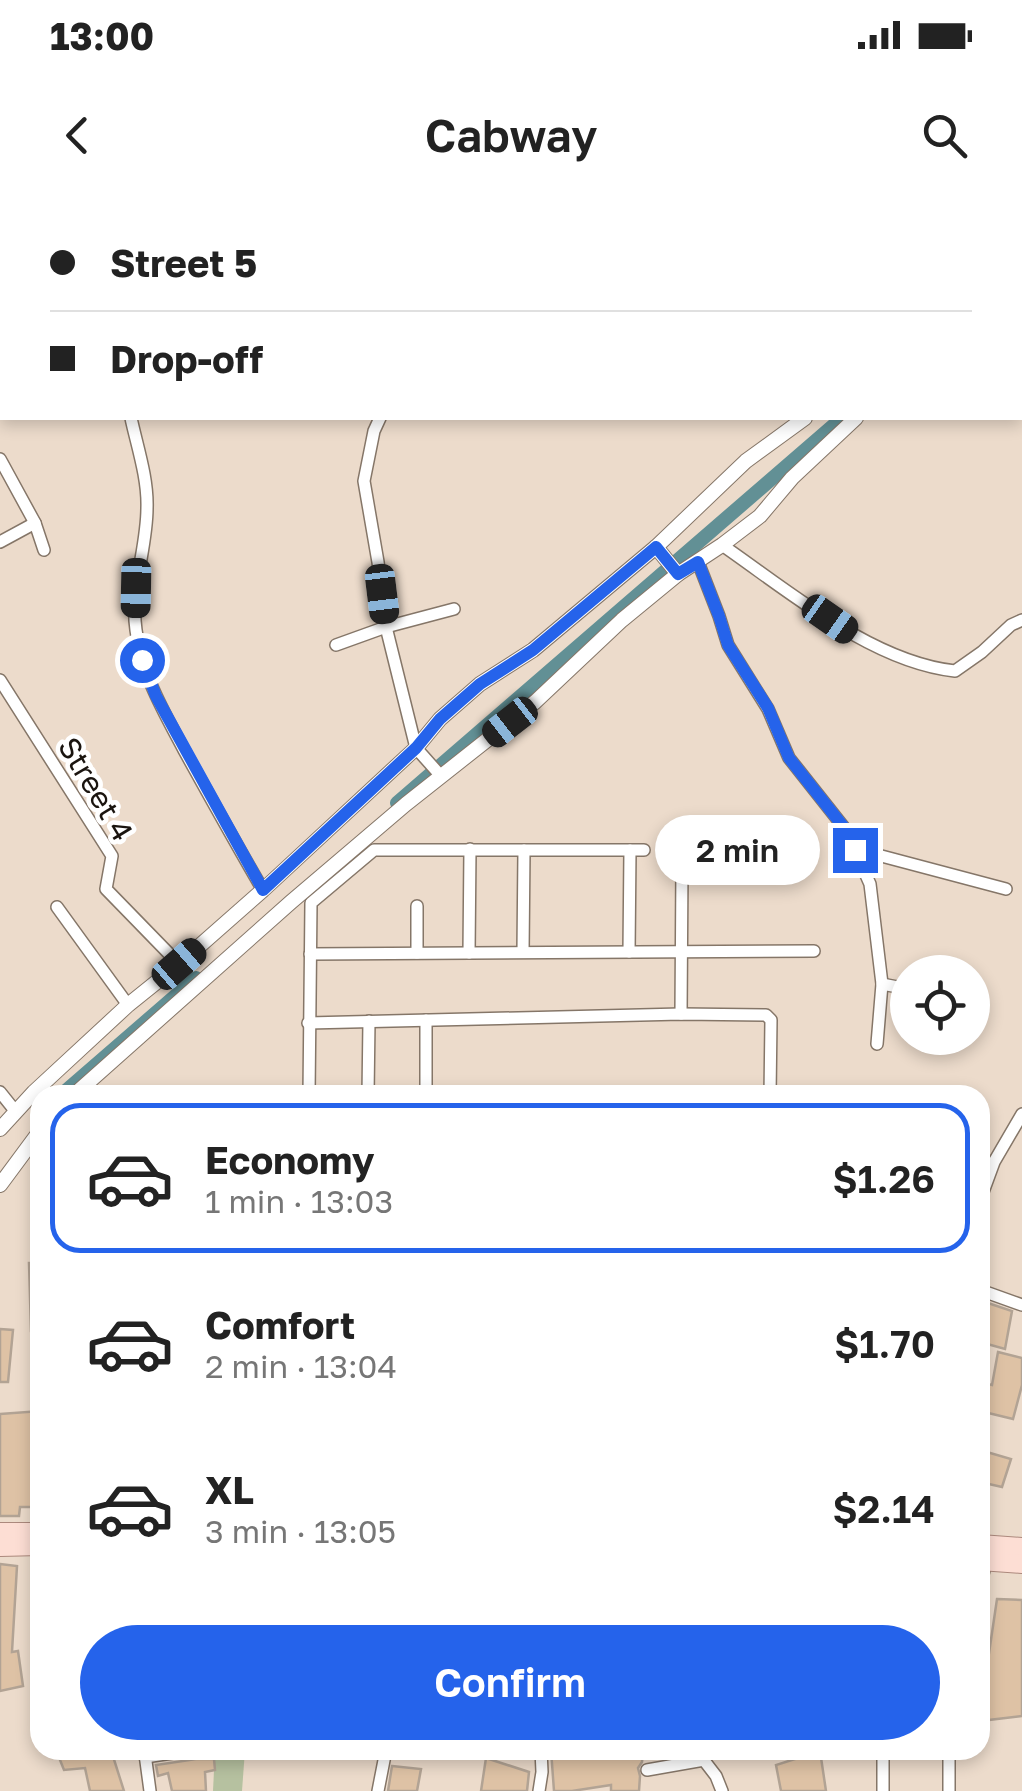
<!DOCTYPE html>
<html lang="en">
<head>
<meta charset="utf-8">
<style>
  :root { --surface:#fff; --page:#f6f6f6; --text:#222; --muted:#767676; --line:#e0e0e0; --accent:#2563eb }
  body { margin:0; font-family:"Golos Text",sans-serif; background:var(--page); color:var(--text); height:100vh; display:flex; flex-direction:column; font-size:38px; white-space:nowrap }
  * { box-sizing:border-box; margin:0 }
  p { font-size:32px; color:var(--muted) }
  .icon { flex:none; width:55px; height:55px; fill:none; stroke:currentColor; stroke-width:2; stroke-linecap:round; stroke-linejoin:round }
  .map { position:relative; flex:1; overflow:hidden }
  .panel { position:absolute; left:30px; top:885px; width:960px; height:675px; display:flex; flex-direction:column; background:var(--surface); border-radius:30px; box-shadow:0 5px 15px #0003 }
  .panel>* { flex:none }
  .banner { position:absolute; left:0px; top:0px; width:1022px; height:220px; box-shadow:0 5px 15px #0003; display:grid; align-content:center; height:220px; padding:0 50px; background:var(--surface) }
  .tools { position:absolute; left:890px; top:755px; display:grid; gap:20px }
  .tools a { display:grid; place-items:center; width:100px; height:100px; border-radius:50%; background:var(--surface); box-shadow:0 5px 15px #0003; font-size:50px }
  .end { position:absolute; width:45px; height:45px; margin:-22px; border:12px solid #2563eb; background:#fff; box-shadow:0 0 0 5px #fff }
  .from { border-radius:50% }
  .bubble { position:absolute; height:70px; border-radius:35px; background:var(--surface); box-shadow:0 5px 15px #0003; font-size:32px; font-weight:600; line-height:70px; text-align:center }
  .car { position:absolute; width:30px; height:60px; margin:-30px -15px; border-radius:12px; box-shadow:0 0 8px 2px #0007; background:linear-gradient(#222 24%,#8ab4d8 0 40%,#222 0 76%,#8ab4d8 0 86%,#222 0) }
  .banner b { display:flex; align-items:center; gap:35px; height:95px; font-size:38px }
  .banner b+b { border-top:2px solid var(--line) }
  .banner i { width:25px; height:25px; background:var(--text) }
  ul { padding:18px 0 0; list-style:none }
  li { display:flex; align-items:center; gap:30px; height:150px; margin:0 20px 15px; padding:0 30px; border:5px solid transparent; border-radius:30px }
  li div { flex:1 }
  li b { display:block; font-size:38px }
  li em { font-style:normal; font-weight:600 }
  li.selected { border-color:var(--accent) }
  li>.icon { width:90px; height:90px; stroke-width:1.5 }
  .cta { display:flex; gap:20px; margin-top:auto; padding:20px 50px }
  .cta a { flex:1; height:115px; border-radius:60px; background:var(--accent); color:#fff; font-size:40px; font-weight:600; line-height:115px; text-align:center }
  .status { display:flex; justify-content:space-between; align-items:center; height:70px; padding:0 50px; background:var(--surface); direction:ltr }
  .status svg { height:28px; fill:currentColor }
  header { display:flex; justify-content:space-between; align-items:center; height:130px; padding:0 50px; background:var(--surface); font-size:45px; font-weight:600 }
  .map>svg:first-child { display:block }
</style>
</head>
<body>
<div class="status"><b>13:00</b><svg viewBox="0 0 49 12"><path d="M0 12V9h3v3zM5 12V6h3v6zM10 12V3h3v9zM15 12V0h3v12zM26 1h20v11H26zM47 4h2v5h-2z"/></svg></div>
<header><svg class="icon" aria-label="back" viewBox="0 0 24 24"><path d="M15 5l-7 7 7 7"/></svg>Cabway<svg class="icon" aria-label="search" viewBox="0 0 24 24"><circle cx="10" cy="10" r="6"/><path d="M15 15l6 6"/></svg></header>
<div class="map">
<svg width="1022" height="1591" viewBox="0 0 1022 1591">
  <rect width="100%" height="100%" fill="#ecdbcb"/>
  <path fill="#b6c1a0" d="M215,1550H245L242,1591H213Z"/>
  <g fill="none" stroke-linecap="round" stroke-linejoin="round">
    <g stroke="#629095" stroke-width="14">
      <path d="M1020,63L1022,62"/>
      <path d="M397,603L842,218"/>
      <path d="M61,895L196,778"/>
    </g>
  </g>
  <g fill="#dec2a5" stroke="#b2a394" stroke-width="2.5">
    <path d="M29,1063L40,1064V1131H31Z"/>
    <path d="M988,1103L1012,1111L1005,1149L980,1142V1129Z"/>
    <path d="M0,1129L13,1130L8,1182H0Z"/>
    <path d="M998,1152L1022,1158V1185L1013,1219L980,1211V1182L992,1185Z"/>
    <path d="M40,1211V1307H20L19,1316H0V1214Z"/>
    <path d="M980,1250L1011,1259L1002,1287L980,1282Z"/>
    <path d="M0,1364L17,1366L12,1452L18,1451L23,1486L0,1491Z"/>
    <path d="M997,1399L1022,1400V1516L980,1521V1486L988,1460Z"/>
    <path d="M56,1550H84L85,1557L111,1550L124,1591H90L85,1568L64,1570Z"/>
    <path d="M551,1550H609V1553L643,1551L642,1562L638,1568L640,1576L639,1591H611V1585L572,1591H554Z"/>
    <path d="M820,1551L826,1591H781L776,1565Z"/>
    <path d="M486,1558L529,1572L527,1591H481Z"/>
    <path d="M196,1559H214L215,1570L205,1572L206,1591H172L168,1573L158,1576L156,1565Z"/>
    <path d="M392,1566L421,1569L417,1591H388Z"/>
  </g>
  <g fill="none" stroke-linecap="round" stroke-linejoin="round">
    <defs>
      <g id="minor">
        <path d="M82,0L83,2"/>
        <path d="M698,0L700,2"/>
        <path d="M131,218C137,246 148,278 147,308C147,349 130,389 136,430C141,473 164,512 184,550C210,597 236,644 263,690"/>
        <path d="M380,218L374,231L364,281L378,362L386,427L416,548L441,576"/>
        <path d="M0,259L35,323L44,350"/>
        <path d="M0,342L35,323"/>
        <path d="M722,345C790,392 872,462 955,471L982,452L1011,425L1022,420"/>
        <path d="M698,362L719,416L728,445L768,509L789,558L846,630L870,684L882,784L877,844"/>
        <path d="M336,445L386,427L454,409"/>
        <path d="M0,480L112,656L106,689L179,764"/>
        <path d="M855,649L1006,689"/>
        <path d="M57,707L128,805"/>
        <path d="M523,752L524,650"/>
        <path d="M629,752L630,650"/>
        <path d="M417,753V706"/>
        <path d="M469,753L470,649"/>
        <path d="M310,754L814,751"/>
        <path d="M882,784L908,789"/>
        <path d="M681,814L682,666"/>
        <path d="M308,823L681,814L766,815L771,820L770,895"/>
        <path d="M0,892L16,912"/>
        <path d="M309,895L311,703L374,650H644"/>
        <path d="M368,895L369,821"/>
        <path d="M426,895V820"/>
        <path d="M980,1000L994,962L1022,914"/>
        <path d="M980,1090L1022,1105"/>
        <path d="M980,1386L986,1362"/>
        <path d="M696,1550L716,1576L722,1591"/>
        <path d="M883,1550V1591"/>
        <path d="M145,1554L150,1591"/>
        <path d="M145,1557L193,1550"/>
        <path d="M647,1570L704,1560"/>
        <path d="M378,1591L386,1550"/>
        <path d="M539,1591L542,1572L541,1550"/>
        <path d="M949,1591V1550"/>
      </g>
      <g id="tertiary">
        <path d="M1020,30L1022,28"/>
        <path d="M1020,78L1022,76"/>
        <path d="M656,347L678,374"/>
        <path d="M74,895L291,702L406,604L535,502L622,420L678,374L722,345L760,316L792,278L856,218"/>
        <path d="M0,929L34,892L128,805L179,764L263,690L416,548L440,519L480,484L533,450L656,347L746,261L805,218"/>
        <path d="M0,985L40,931"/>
      </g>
      <g id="primary">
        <path d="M0,1332H40"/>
        <path d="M980,1344L1022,1347"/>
        <path d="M0,1347L40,1346"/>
        <path d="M980,1361L1022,1364"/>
      </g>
    </defs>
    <use href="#minor" stroke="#857668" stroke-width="14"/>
    <use href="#tertiary" stroke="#857668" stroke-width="16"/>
    <use href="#primary" stroke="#ac897d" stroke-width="20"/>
    <use href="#minor" stroke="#fff" stroke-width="11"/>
    <use href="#tertiary" stroke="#fff" stroke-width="14"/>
    <use href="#primary" stroke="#fdded4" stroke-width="18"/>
  </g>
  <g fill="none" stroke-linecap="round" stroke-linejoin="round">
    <path stroke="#2563eb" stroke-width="12" d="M142,460L156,496L263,690L416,548L440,519L480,484L533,450L656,347L678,374L698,362L719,416L728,445L768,508L789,558L846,630L855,650"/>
  </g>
  <g text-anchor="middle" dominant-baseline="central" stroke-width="9" stroke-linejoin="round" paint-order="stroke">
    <g font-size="30" fill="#1a140f" stroke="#fff">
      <text transform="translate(96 589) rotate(59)">Street 4</text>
    </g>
  </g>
</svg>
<div class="tools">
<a><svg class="icon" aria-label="locate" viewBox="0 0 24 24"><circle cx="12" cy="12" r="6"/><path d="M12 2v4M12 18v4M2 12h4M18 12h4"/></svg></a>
</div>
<i class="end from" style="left:142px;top:460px"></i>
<i class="end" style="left:855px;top:650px"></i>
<div class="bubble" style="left:655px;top:615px;width:165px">2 min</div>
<i class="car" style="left:136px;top:388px;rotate:181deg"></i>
<i class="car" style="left:382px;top:394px;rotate:173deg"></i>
<i class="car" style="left:830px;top:419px;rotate:125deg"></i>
<i class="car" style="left:510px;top:522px;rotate:232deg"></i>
<i class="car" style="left:179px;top:764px;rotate:49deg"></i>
<div class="banner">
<b><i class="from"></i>Street 5</b>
<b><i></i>Drop-off</b>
</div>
<section class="panel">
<ul>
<li class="selected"><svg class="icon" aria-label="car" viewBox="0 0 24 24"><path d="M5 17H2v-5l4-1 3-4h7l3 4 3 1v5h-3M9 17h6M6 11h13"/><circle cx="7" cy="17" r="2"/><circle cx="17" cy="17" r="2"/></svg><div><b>Economy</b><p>1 min · 13:03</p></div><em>$1.26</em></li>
<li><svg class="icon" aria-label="car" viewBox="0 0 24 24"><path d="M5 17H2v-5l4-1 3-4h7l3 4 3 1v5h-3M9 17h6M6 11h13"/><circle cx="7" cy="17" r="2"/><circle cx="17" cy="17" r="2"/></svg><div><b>Comfort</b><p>2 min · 13:04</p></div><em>$1.70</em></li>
<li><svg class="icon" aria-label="car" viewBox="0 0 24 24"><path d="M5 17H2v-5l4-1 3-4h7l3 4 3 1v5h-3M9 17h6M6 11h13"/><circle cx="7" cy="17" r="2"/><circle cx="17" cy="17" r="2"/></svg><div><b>XL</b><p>3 min · 13:05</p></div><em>$2.14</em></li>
</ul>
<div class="cta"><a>Confirm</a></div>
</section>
</div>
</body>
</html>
